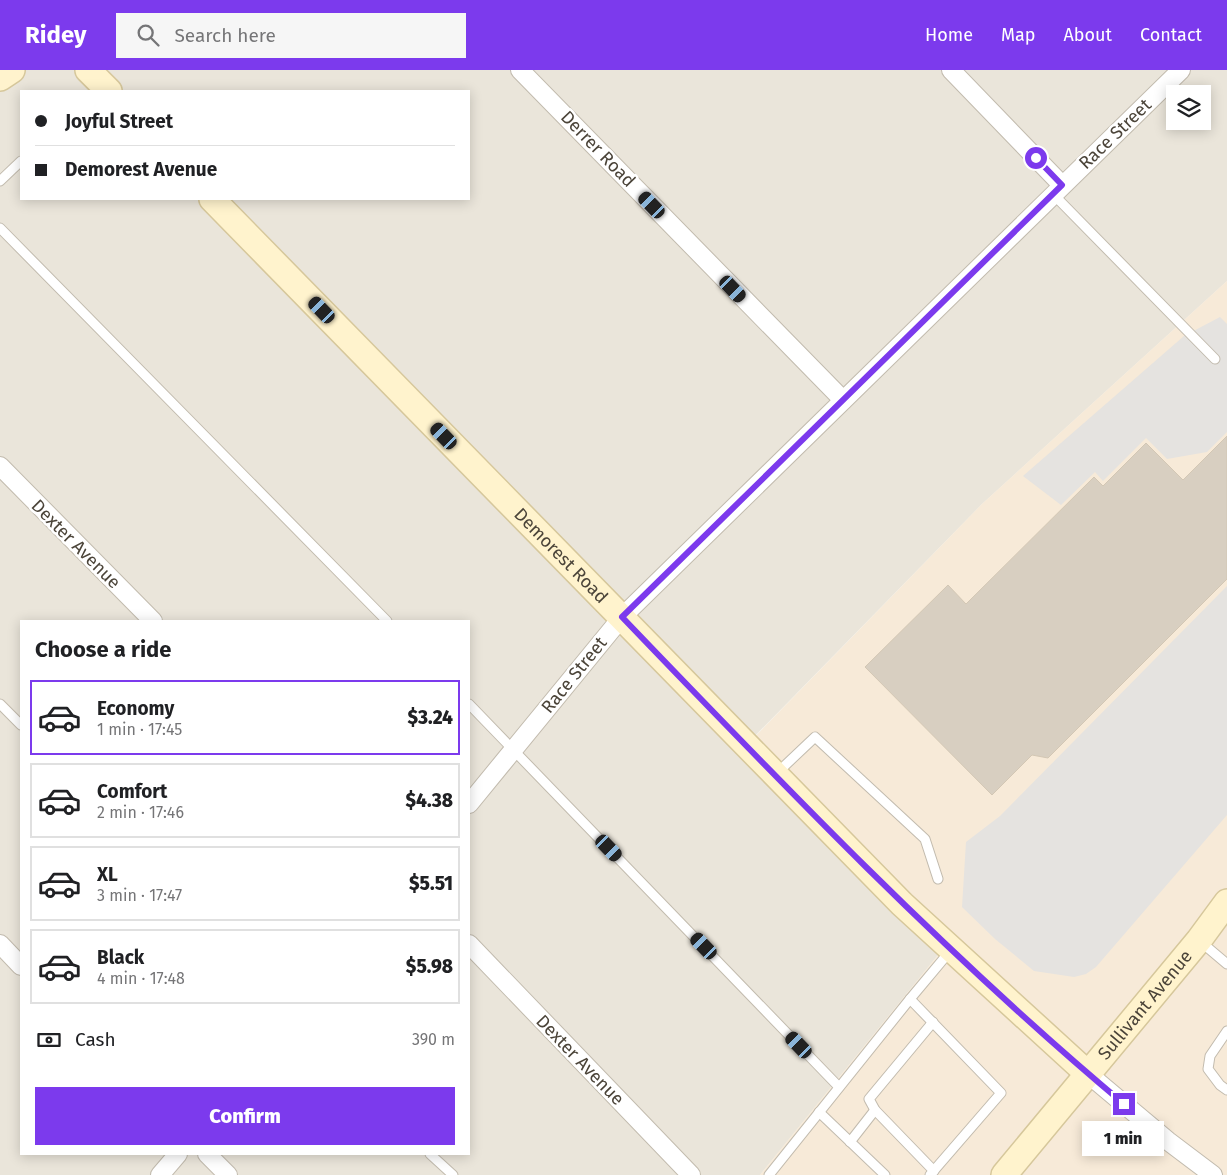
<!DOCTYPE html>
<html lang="en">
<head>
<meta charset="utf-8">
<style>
  :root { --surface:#fff; --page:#f6f6f6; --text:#202124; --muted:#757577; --line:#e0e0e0; --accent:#7c3aed }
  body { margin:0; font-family:"Fira Sans",sans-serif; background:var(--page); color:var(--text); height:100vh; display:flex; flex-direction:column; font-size:19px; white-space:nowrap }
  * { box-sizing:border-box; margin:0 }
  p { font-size:16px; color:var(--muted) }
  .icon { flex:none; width:28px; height:28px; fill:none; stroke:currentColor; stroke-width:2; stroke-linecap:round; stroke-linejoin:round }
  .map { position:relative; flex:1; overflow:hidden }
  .side { position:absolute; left:20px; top:550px; width:450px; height:535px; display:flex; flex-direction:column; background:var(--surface); border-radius:0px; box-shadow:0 2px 12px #0003 }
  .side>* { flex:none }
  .banner { position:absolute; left:20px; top:20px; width:450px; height:110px; border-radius:0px; box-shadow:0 2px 12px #0003; display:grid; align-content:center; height:110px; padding:0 15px; background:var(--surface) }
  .controls { position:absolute; left:1166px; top:15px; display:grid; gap:10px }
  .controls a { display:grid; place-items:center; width:45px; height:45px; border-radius:0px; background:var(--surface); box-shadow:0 2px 12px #0003; font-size:25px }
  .end { position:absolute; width:22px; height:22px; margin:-11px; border:6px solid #7c3aed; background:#fff; box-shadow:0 0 0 2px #fff }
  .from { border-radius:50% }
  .bubble { position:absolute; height:35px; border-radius:0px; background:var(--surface); box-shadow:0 2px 12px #0003; font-size:16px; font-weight:800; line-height:35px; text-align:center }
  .car { position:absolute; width:15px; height:30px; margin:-15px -8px; border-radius:6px; box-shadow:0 0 4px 1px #0007; background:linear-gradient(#222 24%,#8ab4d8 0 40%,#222 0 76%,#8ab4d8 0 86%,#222 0) }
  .banner b { display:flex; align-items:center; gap:18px; height:48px; font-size:19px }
  .banner b+b { border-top:1px solid var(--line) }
  .banner i { width:12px; height:12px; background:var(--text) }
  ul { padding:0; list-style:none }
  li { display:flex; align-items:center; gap:15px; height:75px; margin:0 10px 8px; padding:0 5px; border:2px solid var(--line); border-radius:0px }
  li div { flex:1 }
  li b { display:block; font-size:19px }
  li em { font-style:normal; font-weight:800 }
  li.selected { border-color:var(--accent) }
  li>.icon { width:45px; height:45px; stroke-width:1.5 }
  h2 { padding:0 15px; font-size:22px; line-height:60px }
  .pay { display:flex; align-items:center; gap:12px; height:55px; padding:0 15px; font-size:19px }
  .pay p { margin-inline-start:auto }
  .primary-button { display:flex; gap:10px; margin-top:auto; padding:10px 15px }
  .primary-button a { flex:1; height:58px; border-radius:0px; background:var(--accent); color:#fff; font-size:20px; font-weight:800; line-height:58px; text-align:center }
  header { display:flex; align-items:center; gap:30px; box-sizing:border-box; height:70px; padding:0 25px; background:var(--accent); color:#fff }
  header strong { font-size:24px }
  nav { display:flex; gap:28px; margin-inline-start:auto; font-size:18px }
  .search { width:350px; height:45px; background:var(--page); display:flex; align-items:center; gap:12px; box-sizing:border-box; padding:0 18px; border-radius:0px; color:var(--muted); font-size:19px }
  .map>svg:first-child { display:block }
</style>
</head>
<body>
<header>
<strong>Ridey</strong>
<div class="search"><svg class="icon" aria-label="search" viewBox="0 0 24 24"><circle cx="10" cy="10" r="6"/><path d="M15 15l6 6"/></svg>Search here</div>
<nav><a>Home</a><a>Map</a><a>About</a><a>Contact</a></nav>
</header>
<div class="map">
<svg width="1227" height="1105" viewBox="0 0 1227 1105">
  <rect width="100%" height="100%" fill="#f6f3ec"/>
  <path fill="#eae5da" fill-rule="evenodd" d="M0,0H1227V211L982,434L746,675L942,880L760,1105H0ZM21,21H469V129H21ZM1175,24H1202V51H1175ZM21,551H469V1084H21Z"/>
  <path fill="#f7ead8" d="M1227,211V1105H760L942,880L746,676L982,434Z"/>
  <g fill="#e5e3e0">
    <path d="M1220,247L1227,254V362L1207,382L1167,389L1146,368L1103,411L1095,402L1061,435L1023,406L1184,266Z"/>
    <path d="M1227,516V745L1096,897L1086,904L1074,907L1034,901L995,869L962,837L966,772L1000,746Z"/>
  </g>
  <path fill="#d8cfc1" stroke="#d3c7b4" d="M1227,366V509L1048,688L1032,685L992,725L865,597L948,515L966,534L1094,407L1103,416L1146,373L1183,410Z"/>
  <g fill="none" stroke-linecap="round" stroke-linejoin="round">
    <defs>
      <g id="lane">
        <path d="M0,111L21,91"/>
        <path d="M1053,124L1215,289"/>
        <path d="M0,158L387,551"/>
        <path d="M0,634L21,655"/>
        <path d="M469,634L839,1017"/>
        <path d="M777,703L815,667L925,769L938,809"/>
        <path d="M1201,872L1227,894"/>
        <path d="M910,929L1001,1023L930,1105"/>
        <path d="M933,952L869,1029L875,1040L934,1101"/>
        <path d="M1227,961L1210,986L1208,999L1220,1015L1227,1020"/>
        <path d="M819,1042L885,1105"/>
        <path d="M850,1072L875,1040"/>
        <path d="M430,1084L453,1105"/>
        <path d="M769,1105L910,929L951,880"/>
      </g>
      <g id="street">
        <path d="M520,0L843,330"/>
        <path d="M951,0L1062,115"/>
        <path d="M0,396L153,551"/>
        <path d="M469,734L622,547L1181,0"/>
        <path d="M0,874L21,896"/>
        <path d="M469,874L691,1105"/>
        <path d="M1087,1003L1168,1071L1213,1105"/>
        <path d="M207,1084L228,1105"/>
        <path d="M160,1105L178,1084"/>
      </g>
      <g id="secondary">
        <path d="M88,0L109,21"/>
        <path d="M0,8L12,0"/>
        <path id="s1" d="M212,129L902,834L1087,1003"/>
        <path id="s2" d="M1004,1105L1199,870L1227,832"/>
      </g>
    </defs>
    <use href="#lane" stroke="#c2bbae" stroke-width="11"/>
    <use href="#street" stroke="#c2bbae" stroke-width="20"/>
    <use href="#secondary" stroke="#d6c79b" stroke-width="28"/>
    <use href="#lane" stroke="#fff" stroke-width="9"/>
    <use href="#street" stroke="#fff" stroke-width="18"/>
    <use href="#secondary" stroke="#fff3cd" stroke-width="25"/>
  </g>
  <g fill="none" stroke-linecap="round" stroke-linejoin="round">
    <path stroke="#7c3aed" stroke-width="6" d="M1036,88L1062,115L622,547C783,715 945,884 1124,1034"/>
  </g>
  <g text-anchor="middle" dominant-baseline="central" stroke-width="5" stroke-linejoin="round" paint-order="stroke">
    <g font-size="18" fill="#4b4439" stroke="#fff">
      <text transform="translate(1115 64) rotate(-44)">Race Street</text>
      <text transform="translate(598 79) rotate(46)">Derrer Road</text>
      <text transform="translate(76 474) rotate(45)">Dexter Avenue</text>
      <text stroke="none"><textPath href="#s1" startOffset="499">Demorest Road</textPath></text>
      <text transform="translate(574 605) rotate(-51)">Race Street</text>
      <text stroke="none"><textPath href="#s2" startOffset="221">Sullivant Avenue</textPath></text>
      <text transform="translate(580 990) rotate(46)">Dexter Avenue</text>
    </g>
  </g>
</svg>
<div class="controls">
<a><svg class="icon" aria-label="layers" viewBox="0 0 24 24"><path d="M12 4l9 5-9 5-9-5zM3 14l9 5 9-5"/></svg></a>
</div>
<i class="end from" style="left:1036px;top:88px"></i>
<i class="end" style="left:1124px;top:1034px"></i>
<div class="bubble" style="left:1082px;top:1051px;width:82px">1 min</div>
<i class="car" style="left:652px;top:135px;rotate:316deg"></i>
<i class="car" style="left:733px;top:219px;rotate:136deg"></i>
<i class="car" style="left:322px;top:240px;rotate:316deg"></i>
<i class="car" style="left:444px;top:366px;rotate:316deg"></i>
<i class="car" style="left:609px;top:778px;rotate:136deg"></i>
<i class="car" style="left:704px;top:876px;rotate:316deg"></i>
<i class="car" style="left:799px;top:975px;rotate:316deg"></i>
<div class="banner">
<b><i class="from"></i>Joyful Street</b>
<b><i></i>Demorest Avenue</b>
</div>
<section class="side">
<h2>Choose a ride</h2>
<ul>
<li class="selected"><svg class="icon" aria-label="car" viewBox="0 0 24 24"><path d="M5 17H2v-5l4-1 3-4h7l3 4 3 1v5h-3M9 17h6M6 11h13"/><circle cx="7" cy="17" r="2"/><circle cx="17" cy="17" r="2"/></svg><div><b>Economy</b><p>1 min · 17:45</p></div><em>$3.24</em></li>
<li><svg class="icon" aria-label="car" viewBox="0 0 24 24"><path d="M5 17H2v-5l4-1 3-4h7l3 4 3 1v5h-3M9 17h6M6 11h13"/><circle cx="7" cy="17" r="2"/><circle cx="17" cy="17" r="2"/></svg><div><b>Comfort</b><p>2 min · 17:46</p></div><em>$4.38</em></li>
<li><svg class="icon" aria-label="car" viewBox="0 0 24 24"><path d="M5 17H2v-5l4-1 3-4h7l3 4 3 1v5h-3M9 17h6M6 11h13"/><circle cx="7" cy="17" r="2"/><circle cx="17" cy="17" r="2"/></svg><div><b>XL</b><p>3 min · 17:47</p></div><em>$5.51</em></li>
<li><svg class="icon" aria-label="car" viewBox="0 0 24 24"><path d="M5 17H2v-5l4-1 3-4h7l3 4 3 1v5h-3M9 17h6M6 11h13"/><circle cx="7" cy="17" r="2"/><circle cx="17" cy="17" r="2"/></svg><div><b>Black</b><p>4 min · 17:48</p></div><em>$5.98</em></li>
</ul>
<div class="pay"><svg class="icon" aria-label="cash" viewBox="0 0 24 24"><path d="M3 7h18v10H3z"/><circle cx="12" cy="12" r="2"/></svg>Cash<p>390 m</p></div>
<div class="primary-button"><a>Confirm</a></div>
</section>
</div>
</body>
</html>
